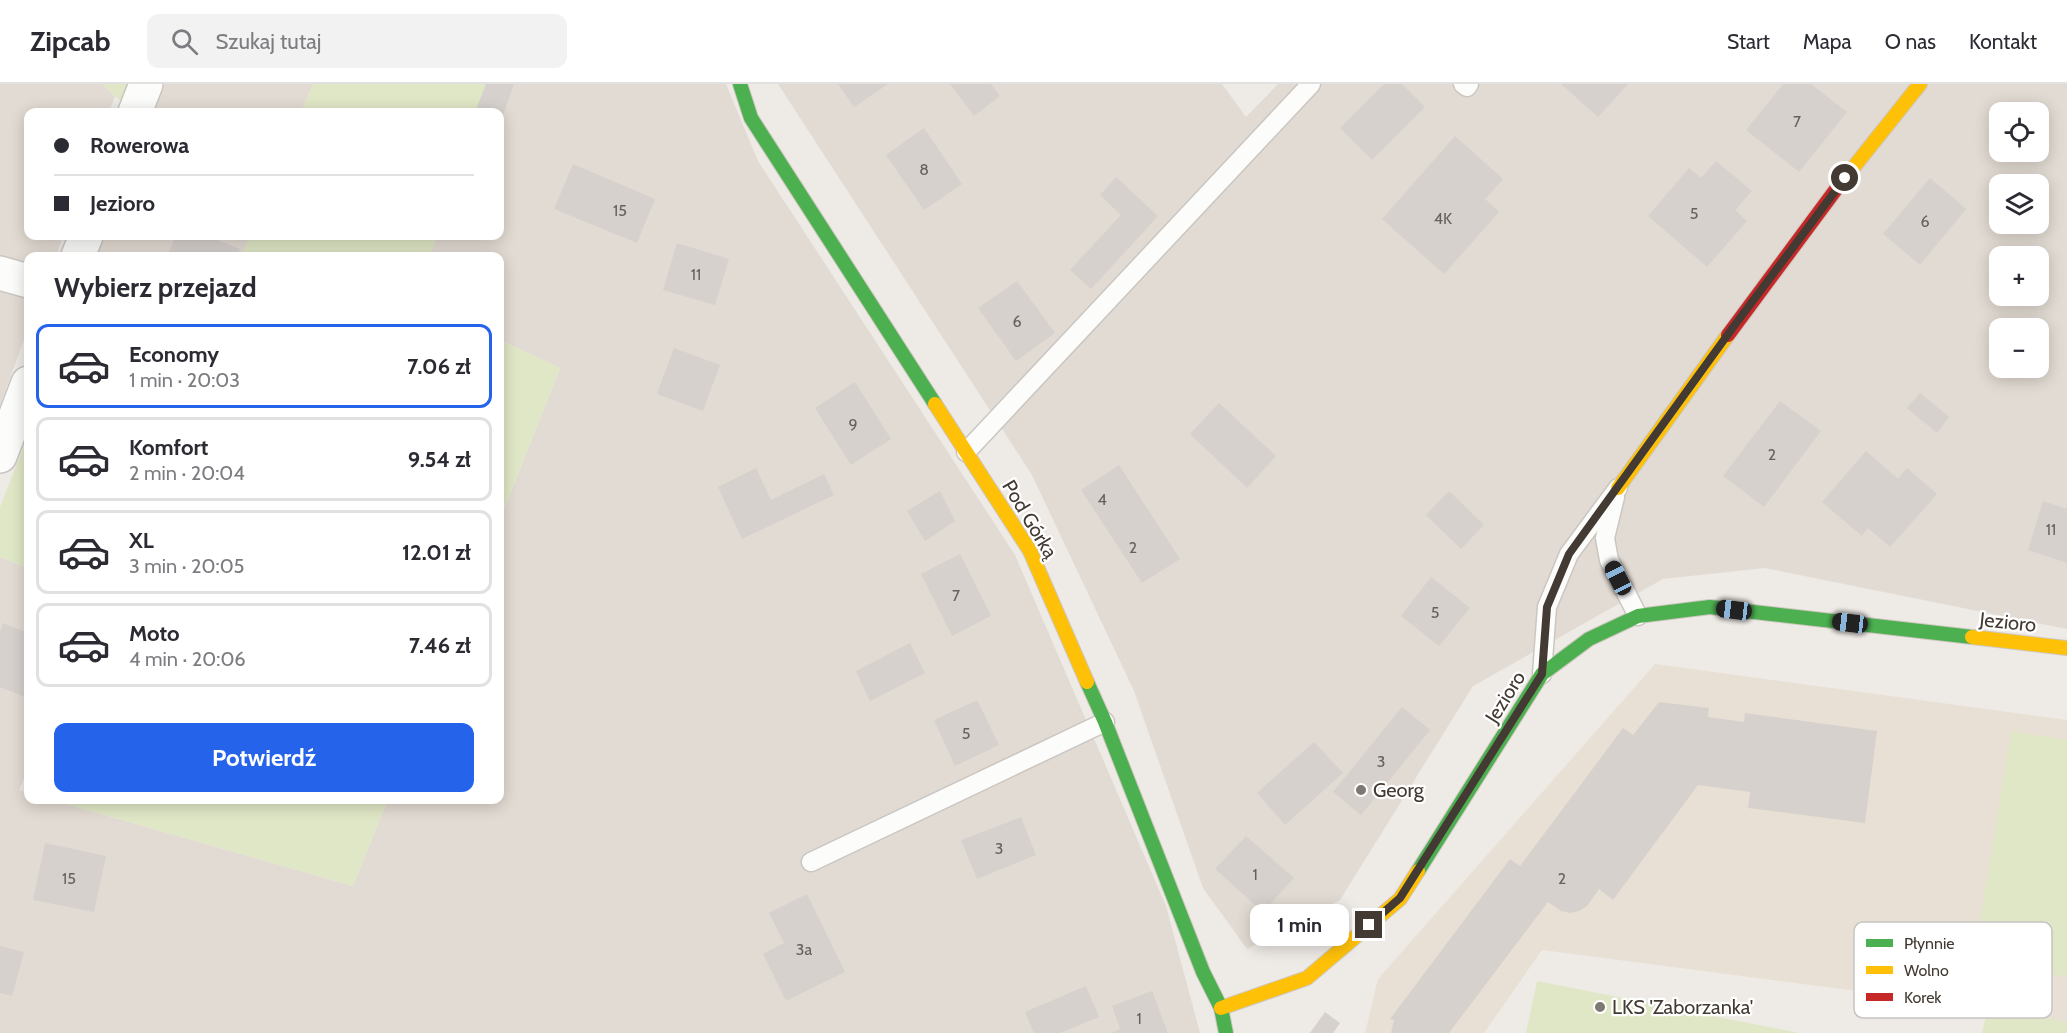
<!DOCTYPE html>
<html lang="pl">
<head>
<meta charset="utf-8">
<style>
  :root { --surface:#fff; --page:#f2f2f3; --text:#2b2b33; --muted:#7c7c81; --line:#e1e1e2; --accent:#2563eb }
  body { margin:0; font-family:Cabin,sans-serif; background:var(--page); color:var(--text); height:100vh; display:flex; flex-direction:column; font-size:22px; white-space:nowrap }
  * { box-sizing:border-box; margin:0 }
  p { font-size:20px; color:var(--muted) }
  .icon { flex:none; width:33px; height:33px; fill:none; stroke:currentColor; stroke-width:2; stroke-linecap:round; stroke-linejoin:round }
  .map { position:relative; flex:1; overflow:hidden }
  .panel { position:absolute; left:24px; top:168px; width:480px; height:552px; display:flex; flex-direction:column; background:var(--surface); border-radius:12px; box-shadow:0 3px 15px #0003 }
  .panel>* { flex:none }
  .guide { position:absolute; left:24px; top:24px; width:480px; height:132px; border-radius:12px; box-shadow:0 3px 15px #0003; display:grid; align-content:center; height:132px; padding:0 30px; background:var(--surface) }
  .buttons { position:absolute; left:1989px; top:18px; display:grid; gap:12px }
  .buttons a { display:grid; place-items:center; width:60px; height:60px; border-radius:12px; background:var(--surface); box-shadow:0 3px 15px #0003; font-size:30px }
  .end { position:absolute; width:27px; height:27px; margin:-14px; border:8px solid #423a33; background:#fff; box-shadow:0 0 0 3px #fff }
  .from { border-radius:50% }
  .bubble { position:absolute; height:42px; border-radius:12px; background:var(--surface); box-shadow:0 3px 15px #0003; font-size:20px; font-weight:800; line-height:42px; text-align:center }
  .car { position:absolute; width:18px; height:36px; margin:-18px -9px; border-radius:8px; box-shadow:0 0 4px 2px #0007; background:linear-gradient(#222 24%,#8ab4d8 0 40%,#222 0 76%,#8ab4d8 0 86%,#222 0) }
  .guide b { display:flex; align-items:center; gap:21px; height:57px; font-size:22px }
  .guide b+b { border-top:2px solid var(--line) }
  .guide i { width:15px; height:15px; background:var(--text) }
  ul { padding:0; list-style:none }
  li { display:flex; align-items:center; gap:18px; height:84px; margin:0 12px 9px; padding:0 18px; border:3px solid var(--line); border-radius:12px }
  li div { flex:1 }
  li b { display:block; font-size:22px }
  li em { font-style:normal; font-weight:800 }
  li.on { border-color:var(--accent) }
  li>.icon { width:54px; height:54px; stroke-width:1.5 }
  h2 { padding:0 30px; font-size:27px; line-height:72px }
  .action { display:flex; gap:12px; margin-top:auto; padding:12px 30px }
  .action a { flex:1; height:69px; border-radius:12px; background:var(--accent); color:#fff; font-size:24px; font-weight:800; line-height:69px; text-align:center }
  header { display:flex; align-items:center; gap:36px; box-sizing:border-box; height:84px; padding:0 30px; background:var(--surface); border-bottom:2px solid var(--line) }
  header strong { font-size:28px }
  nav { display:flex; gap:33px; margin-inline-start:auto; font-size:21px }
  .search { width:420px; height:54px; background:var(--page); display:flex; align-items:center; gap:15px; box-sizing:border-box; padding:0 21px; border-radius:12px; color:var(--muted); font-size:22px }
  .map>svg:first-child { display:block }
</style>
</head>
<body>
<header>
<strong>Zipcab</strong>
<div class="search"><svg class="icon" aria-label="search" viewBox="0 0 24 24"><circle cx="10" cy="10" r="6"/><path d="M15 15l6 6"/></svg>Szukaj tutaj</div>
<nav><a>Start</a><a>Mapa</a><a>O nas</a><a>Kontakt</a></nav>
</header>
<div class="map">
<svg width="2067" height="949" viewBox="0 0 2067 949">
  <rect width="100%" height="100%" fill="#eeeae6"/>
  <g fill="#e2dbd3" fill-rule="evenodd">
    <path d="M0,0H103L115,12L109,28H28V152H63L56,172H28V245L0,321Z"/>
    <path d="M135,0H313L301,28H127Z"/>
    <path d="M487,0H726L758,77L1015,471L1166,822L1200,949H0V473L28,484V685L19,706L28,709V716H52L353,802L388,716H500V436L560,284L500,256V172H430L437,152H500V28H478Z"/>
    <path d="M778,0H1222L1246,33L1278,0H2067V545L1765,484L1663,495L1473,602L1340,816L1247,865L1203,804L1134,607L1032,391ZM2000,28H2038V68H2000ZM2000,100H2038V140H2000ZM2000,172H2038V212H2000ZM2000,244H2038V284H2000Z"/>
    <path d="M92,152H250L241,172H86Z"/>
  </g>
  <path fill="#e9e0d5" d="M1655,580L2067,636V938L1988,924L1542,866L1484,949H1365L1378,895Z"/>
  <g fill="#e0e7c6">
    <path d="M103,0H135L128,24Z"/>
    <path d="M313,0H487L478,28H301Z"/>
    <path d="M250,152H437L430,172H241Z"/>
    <path d="M500,256L560,284L500,436Z"/>
    <path d="M28,352V484L0,473V423Z"/>
    <path d="M2011,647L2067,656V893L1973,879Z"/>
    <path d="M52,716H388L353,802Z"/>
    <path d="M1537,897L1799,949H1526Z"/>
    <path d="M1988,924L2067,938V949H1982Z"/>
  </g>
  <g fill="#d6d1cd">
    <path d="M486,0H514L500,39V28H475Z"/>
    <path d="M838,0H888L854,23Z"/>
    <path d="M950,0H991L1000,12L974,32Z"/>
    <path d="M1384,0H1402L1425,23L1372,76L1340,44Z"/>
    <path d="M1561,0H1628L1598,33Z"/>
    <path d="M1783,0H1811L1847,28L1799,88L1746,46Z"/>
    <path d="M924,44L962,100L924,126L886,71Z"/>
    <path d="M1455,52L1503,95L1485,115L1499,128L1444,190L1382,135Z"/>
    <path d="M1716,77L1752,107L1735,126L1747,137L1707,183L1648,132L1689,84L1701,94Z"/>
    <path d="M573,80L655,115L637,159L554,125Z"/>
    <path d="M1116,93L1158,132L1091,205L1070,186L1121,131L1100,111Z"/>
    <path d="M1930,94L1966,125L1920,181L1883,150Z"/>
    <path d="M176,152H207L240,165L237,172H167Z"/>
    <path d="M677,159L729,175L715,221L663,206Z"/>
    <path d="M1017,197L1055,249L1016,277L978,224Z"/>
    <path d="M674,264L720,281L703,327L657,310Z"/>
    <path d="M855,298L891,355L851,381L815,324Z"/>
    <path d="M1920,309L1949,333L1937,349L1907,324Z"/>
    <path d="M1780,317L1821,347L1764,423L1723,392Z"/>
    <path d="M1219,319L1276,372L1247,404L1190,350Z"/>
    <path d="M1866,367L1898,395L1907,384L1937,410L1890,463L1868,444L1862,452L1822,418Z"/>
    <path d="M1119,381L1180,475L1142,499L1081,406Z"/>
    <path d="M756,384L771,416L824,390L834,411L742,455L718,403Z"/>
    <path d="M940,407L955,437L925,457L907,427Z"/>
    <path d="M1449,407L1484,441L1461,465L1426,431Z"/>
    <path d="M2043,417L2067,425V479L2028,466Z"/>
    <path d="M960,470L991,532L952,552L921,490Z"/>
    <path d="M1431,493L1470,524L1439,562L1401,532Z"/>
    <path d="M3,539L28,549V614L0,603V548Z"/>
    <path d="M910,559L925,589L870,617L856,587Z"/>
    <path d="M977,616L999,661L955,682L934,636Z"/>
    <path d="M1659,618L1709,624L1708,633L1744,638L1745,629L1877,647L1865,739L1748,724L1750,708L1698,701L1613,816L1599,805L1587,822L1579,827L1570,829L1561,827L1548,818L1449,949H1391L1394,936L1390,935L1510,775L1520,782L1623,644L1633,651Z"/>
    <path d="M1402,623L1430,646L1361,731L1333,708Z"/>
    <path d="M1314,658L1343,689L1285,741L1257,709Z"/>
    <path d="M1021,733L1036,771L977,795L961,756Z"/>
    <path d="M1246,752L1294,794L1263,828L1215,785Z"/>
    <path d="M45,759L106,772L94,828L33,816Z"/>
    <path d="M807,810L845,888L786,917L763,870L784,859L769,829Z"/>
    <path d="M0,862L24,868L12,912L0,909Z"/>
    <path d="M1086,902L1099,933L1060,949H1034L1025,928Z"/>
    <path d="M1152,907L1168,949H1112L1120,945L1112,922Z"/>
    <path d="M1325,928L1340,939L1333,949H1310Z"/>
  </g>
  <g fill="none" stroke-linecap="round" stroke-linejoin="round">
    <defs>
      <g id="lane">
        <path d="M1463,0L1467,3L1469,0"/>
        <path d="M966,368L1311,0"/>
        <path d="M1615,413L1605,454L1609,476L1638,532"/>
        <path d="M1542,590L1547,523L1569,470L1618,404"/>
        <path d="M811,778L1105,638"/>
      </g>
      <g id="street">
        <path d="M135,28L146,0"/>
        <path d="M78,172L86,152"/>
        <path d="M0,189L28,197"/>
        <path d="M0,372L28,299"/>
      </g>
      <g id="fast">
        <path d="M740,0L751,34L935,320"/>
        <path d="M1087,598L1105,638L1203,888L1221,924L1226,949"/>
        <path d="M1418,787L1542,590L1589,555L1638,532L1710,523L1972,553"/>
      </g>
      <g id="slow">
        <path d="M1837,104L1920,0"/>
        <path d="M935,320L1030,467L1087,598"/>
        <path d="M1618,404L1728,251"/>
        <path d="M1972,553L2067,564"/>
        <path d="M1221,924L1307,894L1400,815L1418,787"/>
      </g>
      <path id="jam" d="M1728,251L1837,104"/>
    </defs>
    <use href="#lane" stroke="#cac6c2" stroke-width="21"/>
    <use href="#street" stroke="#cac6c2" stroke-width="36"/>
    <use href="#fast" stroke="#cec7be" stroke-width="16"/>
    <use href="#slow" stroke="#cec7be" stroke-width="16"/>
    <use href="#jam" stroke="#cec7be" stroke-width="16"/>
    <use href="#lane" stroke="#fcfcfb" stroke-width="18"/>
    <use href="#street" stroke="#fcfcfb" stroke-width="33"/>
    <use href="#fast" stroke="#4caf50" stroke-width="14"/>
    <use href="#slow" stroke="#ffc107" stroke-width="14"/>
    <use href="#jam" stroke="#c62828" stroke-width="14"/>
  </g>
  <g fill="none" stroke-linecap="round" stroke-linejoin="round">
    <path stroke="#423a33" stroke-width="8" d="M1369,841L1400,814L1542,590L1547,523L1569,470L1734,242L1845,94"/>
  </g>
  <g fill="#7e7872" stroke="#fff" stroke-width="2">
    <circle cx="1361" cy="706" r="6"/>
    <circle cx="1600" cy="923" r="6"/>
  </g>
  <g text-anchor="middle" dominant-baseline="central" stroke-width="4.5" stroke-linejoin="round" paint-order="stroke">
    <g font-size="16" fill="#68615b">
      <text x="1797" y="37">7</text>
      <text x="924" y="85">8</text>
      <text x="620" y="126">15</text>
      <text x="1694" y="129">5</text>
      <text x="1443" y="134">4K</text>
      <text x="1925" y="137">6</text>
      <text x="696" y="190">11</text>
      <text x="1017" y="237">6</text>
      <text x="853" y="340">9</text>
      <text x="1772" y="370">2</text>
      <text x="1102" y="415">4</text>
      <text x="2051" y="445">11</text>
      <text x="1133" y="463">2</text>
      <text x="956" y="511">7</text>
      <text x="1435" y="528">5</text>
      <text x="966" y="649">5</text>
      <text x="1381" y="677">3</text>
      <text x="999" y="764">3</text>
      <text x="1255" y="790">1</text>
      <text x="69" y="794">15</text>
      <text x="1562" y="794">2</text>
      <text x="804" y="865">3a</text>
      <text x="1139" y="934">1</text>
    </g>
    <g font-size="20" fill="#423a33" stroke="#fff">
      <text transform="translate(1030 435) rotate(59)">Pod Górką</text>
      <text transform="translate(2008 538) rotate(6)">Jezioro</text>
      <text transform="translate(1505 613) rotate(-58)">Jezioro</text>
    </g>
    <g font-size="20" fill="#423a33" stroke="#fff" text-anchor="start">
      <text x="1373" y="706">Georg</text>
      <text x="1612" y="923">LKS 'Zaborzanka'</text>
    </g>
  </g>
  <rect x="1854" y="838" width="198" height="96" rx="9" fill="#fff" stroke="#c6c4c2" stroke-width="1.5"/>
  <rect x="1866" y="855" width="27" height="8" fill="#4caf50"/>
  <rect x="1866" y="882" width="27" height="8" fill="#ffc107"/>
  <rect x="1866" y="909" width="27" height="8" fill="#c62828"/>
  <g font-size="16" fill="#423a33">
    <text x="1904" y="865">Płynnie</text>
    <text x="1904" y="892">Wolno</text>
    <text x="1904" y="919">Korek</text>
  </g>
</svg>
<div class="buttons">
<a><svg class="icon" aria-label="locate" viewBox="0 0 24 24"><circle cx="12" cy="12" r="6"/><path d="M12 2v4M12 18v4M2 12h4M18 12h4"/></svg></a>
<a><svg class="icon" aria-label="layers" viewBox="0 0 24 24"><path d="M12 4l9 5-9 5-9-5zM3 14l9 5 9-5"/></svg></a>
<a>+</a>
<a>−</a>
</div>
<i class="end from" style="left:1845px;top:94px"></i>
<i class="end" style="left:1369px;top:841px"></i>
<div class="bubble" style="left:1250px;top:820px;width:99px">1 min</div>
<i class="car" style="left:1618px;top:494px;rotate:333deg"></i>
<i class="car" style="left:1734px;top:526px;rotate:277deg"></i>
<i class="car" style="left:1850px;top:539px;rotate:277deg"></i>
<div class="guide">
<b><i class="from"></i>Rowerowa</b>
<b><i></i>Jezioro</b>
</div>
<section class="panel">
<h2>Wybierz przejazd</h2>
<ul>
<li class="on"><svg class="icon" aria-label="car" viewBox="0 0 24 24"><path d="M5 17H2v-5l4-1 3-4h7l3 4 3 1v5h-3M9 17h6M6 11h13"/><circle cx="7" cy="17" r="2"/><circle cx="17" cy="17" r="2"/></svg><div><b>Economy</b><p>1 min · 20:03</p></div><em>7.06 zł</em></li>
<li><svg class="icon" aria-label="car" viewBox="0 0 24 24"><path d="M5 17H2v-5l4-1 3-4h7l3 4 3 1v5h-3M9 17h6M6 11h13"/><circle cx="7" cy="17" r="2"/><circle cx="17" cy="17" r="2"/></svg><div><b>Komfort</b><p>2 min · 20:04</p></div><em>9.54 zł</em></li>
<li><svg class="icon" aria-label="car" viewBox="0 0 24 24"><path d="M5 17H2v-5l4-1 3-4h7l3 4 3 1v5h-3M9 17h6M6 11h13"/><circle cx="7" cy="17" r="2"/><circle cx="17" cy="17" r="2"/></svg><div><b>XL</b><p>3 min · 20:05</p></div><em>12.01 zł</em></li>
<li><svg class="icon" aria-label="car" viewBox="0 0 24 24"><path d="M5 17H2v-5l4-1 3-4h7l3 4 3 1v5h-3M9 17h6M6 11h13"/><circle cx="7" cy="17" r="2"/><circle cx="17" cy="17" r="2"/></svg><div><b>Moto</b><p>4 min · 20:06</p></div><em>7.46 zł</em></li>
</ul>
<div class="action"><a>Potwierdź</a></div>
</section>
</div>
</body>
</html>
